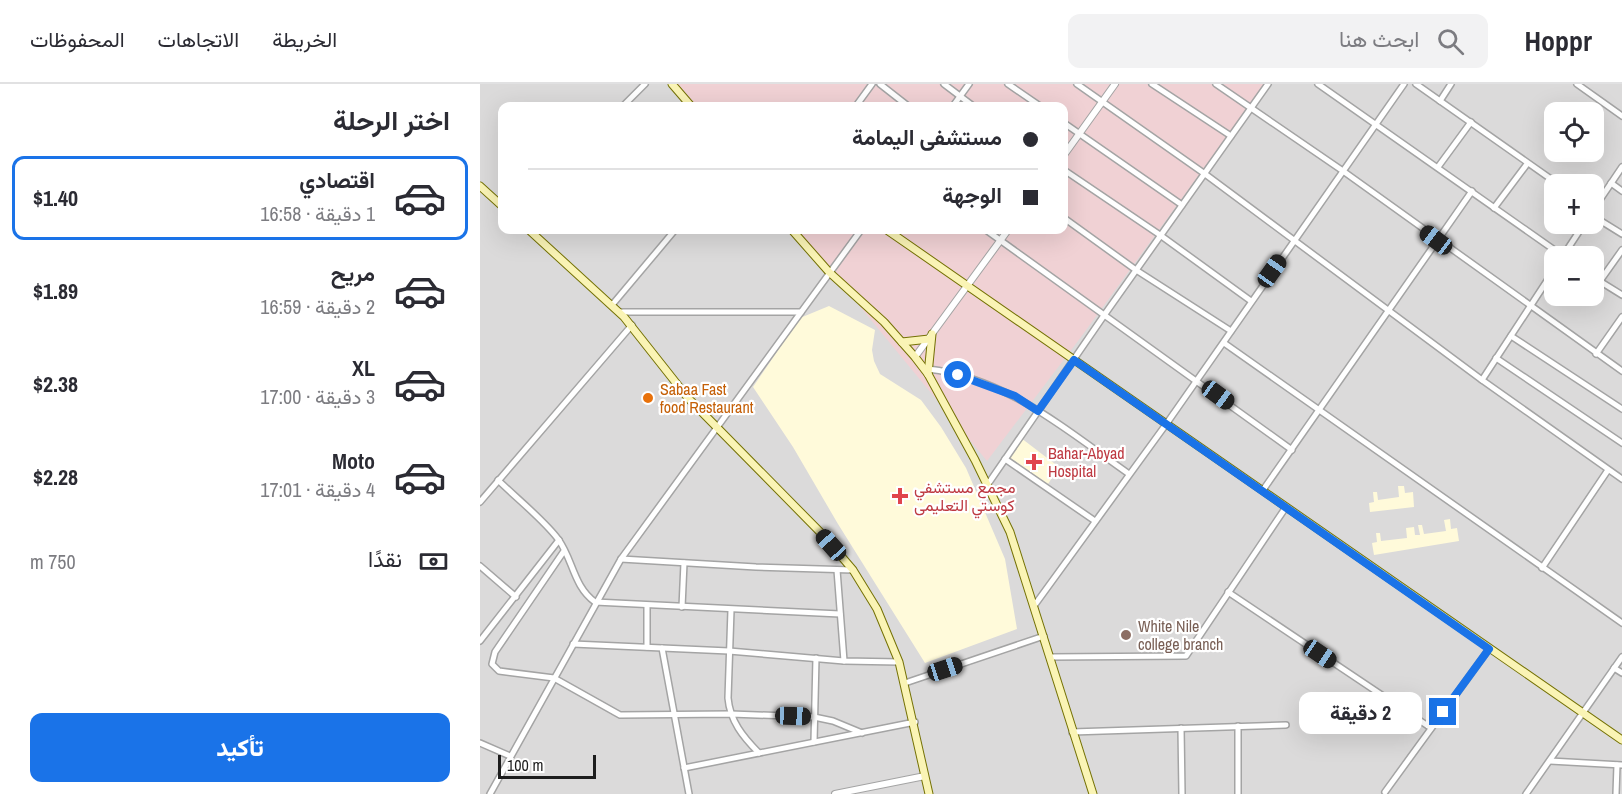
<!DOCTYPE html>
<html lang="ar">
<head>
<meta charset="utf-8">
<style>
  :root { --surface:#fff; --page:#f2f2f3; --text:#2b2b33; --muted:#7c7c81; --line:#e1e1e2; --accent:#1a73e8 }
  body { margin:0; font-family:"Archivo Narrow",Vazirmatn,sans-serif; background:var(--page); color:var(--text); direction:rtl; height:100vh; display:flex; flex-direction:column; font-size:22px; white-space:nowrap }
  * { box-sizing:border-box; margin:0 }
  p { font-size:20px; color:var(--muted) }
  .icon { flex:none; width:33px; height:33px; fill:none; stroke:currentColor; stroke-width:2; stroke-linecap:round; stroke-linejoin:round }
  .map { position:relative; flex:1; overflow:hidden; direction:ltr }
  .drawer { display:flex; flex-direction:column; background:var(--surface); width:480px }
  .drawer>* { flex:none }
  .banner { position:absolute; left:18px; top:18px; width:570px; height:132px; border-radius:12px; box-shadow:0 6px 24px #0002; direction:rtl; display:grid; align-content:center; height:132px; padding:0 30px; background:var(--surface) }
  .tools { position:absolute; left:1064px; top:18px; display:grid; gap:12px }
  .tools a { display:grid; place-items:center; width:60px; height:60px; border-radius:12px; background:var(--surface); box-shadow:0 6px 24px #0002; font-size:30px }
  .scale { position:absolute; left:18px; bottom:15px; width:98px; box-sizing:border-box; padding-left:6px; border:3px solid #1d1d1d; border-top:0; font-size:16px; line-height:21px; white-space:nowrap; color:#1d1d1d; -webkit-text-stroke:4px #fff; paint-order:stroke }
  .end { position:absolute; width:27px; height:27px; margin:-14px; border:8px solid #1a73e8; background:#fff; box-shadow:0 0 0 3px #fff }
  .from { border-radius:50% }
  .bubble { position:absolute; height:42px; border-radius:12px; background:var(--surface); box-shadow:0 6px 24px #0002; font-size:20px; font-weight:800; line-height:42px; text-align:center; direction:rtl }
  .car { position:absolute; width:18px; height:36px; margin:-18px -9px; border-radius:8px; box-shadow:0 0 4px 2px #0007; background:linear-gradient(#222 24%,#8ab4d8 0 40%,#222 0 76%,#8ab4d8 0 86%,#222 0) }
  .banner b { display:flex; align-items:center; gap:21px; height:57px; font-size:22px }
  .banner b+b { border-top:2px solid var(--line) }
  .banner i { width:15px; height:15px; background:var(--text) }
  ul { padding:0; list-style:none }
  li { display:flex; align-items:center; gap:18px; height:84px; margin:0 12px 9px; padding:0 18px; border:3px solid transparent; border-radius:12px }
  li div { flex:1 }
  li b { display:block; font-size:22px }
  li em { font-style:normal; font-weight:800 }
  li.selected { border-color:var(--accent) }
  li>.icon { width:54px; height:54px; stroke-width:1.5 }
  h2 { padding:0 30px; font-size:27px; line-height:72px }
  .pay { display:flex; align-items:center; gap:15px; height:66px; padding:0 30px; font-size:22px }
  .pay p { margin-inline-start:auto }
  .action { display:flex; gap:12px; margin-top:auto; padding:12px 30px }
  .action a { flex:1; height:69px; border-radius:12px; background:var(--accent); color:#fff; font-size:24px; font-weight:800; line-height:69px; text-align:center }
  header { display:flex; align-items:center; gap:36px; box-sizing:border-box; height:84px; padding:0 30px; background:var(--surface); border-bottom:2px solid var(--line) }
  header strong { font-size:28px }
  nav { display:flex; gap:33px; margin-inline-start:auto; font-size:21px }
  .search { width:420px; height:54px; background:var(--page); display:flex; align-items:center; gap:15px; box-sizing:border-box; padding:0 21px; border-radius:12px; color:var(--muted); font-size:22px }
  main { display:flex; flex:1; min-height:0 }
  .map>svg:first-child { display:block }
</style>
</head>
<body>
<header>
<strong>Hoppr</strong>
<div class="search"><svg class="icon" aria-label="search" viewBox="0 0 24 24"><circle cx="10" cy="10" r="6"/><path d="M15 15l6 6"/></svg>ابحث هنا</div>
<nav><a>الخريطة</a><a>الاتجاهات</a><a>المحفوظات</a></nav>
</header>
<main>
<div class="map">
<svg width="1142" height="710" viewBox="0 0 1142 710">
  <rect width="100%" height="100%" fill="#eee9e2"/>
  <path fill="#dbdada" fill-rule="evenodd" d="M0,0H1142V710H0ZM22,22H584V146H22ZM1074,28H1113V68H1074ZM1074,100H1113V140H1074ZM1074,172H1113V212H1074Z"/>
  <path fill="#f0d1d4" d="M197,0H785L601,253L507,377L317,146H584V22H216Z"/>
  <g fill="#fffada">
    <path d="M349,222L395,246L392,266L394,277L400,290L441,316L461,343L486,384L525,475L537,545L445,579L358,440L313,363L273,303L320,234Z"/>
    <path d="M541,354L579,383L568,400L529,373Z"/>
    <path d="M918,402H924L925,409L933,408L934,423L890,428L889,419L894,418L893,408H897L898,416L919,413Z"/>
    <path d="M970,435L971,445L977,444L979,457L894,471L892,459L897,458L896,449H900L901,457L927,454L926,444L934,443L935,451H940L938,441H942L944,450L966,447L964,436Z"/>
  </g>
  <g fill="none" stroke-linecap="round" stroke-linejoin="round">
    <defs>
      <g id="minor">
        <path d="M400,0L428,22"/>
        <path d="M464,0L493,22"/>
        <path d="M528,0L560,22"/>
        <path d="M597,0L725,90L1002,296L1142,395"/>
        <path d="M672,0L751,52"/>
        <path d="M736,0L863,87L1142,287"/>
        <path d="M838,0L1083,172"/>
        <path d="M936,0L1078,100"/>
        <path d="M1097,0L1142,32"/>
        <path d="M960,17L971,0"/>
        <path d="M143,22L165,0"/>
        <path d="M376,22L392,0"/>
        <path d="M473,22L489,0"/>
        <path d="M584,39L702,121"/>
        <path d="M958,83L991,38"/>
        <path d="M584,86L680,151L771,217"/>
        <path d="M1131,99L1142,107"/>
        <path d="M1014,124L1047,80"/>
        <path d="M1113,126L1142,83"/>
        <path d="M1113,132L1142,150"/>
        <path d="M584,134L656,186L751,247"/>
        <path d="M506,146L812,366"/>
        <path d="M1083,172L1104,140"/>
        <path d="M1113,193L1142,211"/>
        <path d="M1120,197L1142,166"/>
        <path d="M132,221L195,146"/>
        <path d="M139,228H321"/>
        <path d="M1031,252L1142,325"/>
        <path d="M744,259L1142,539"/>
        <path d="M1116,270L1142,233"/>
        <path d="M1016,274L1142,359"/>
        <path d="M448,285C527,294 586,346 649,390"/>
        <path d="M1002,296L1074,186"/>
        <path d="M525,375L615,437"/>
        <path d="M18,396C35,413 64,436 78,455C93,475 93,502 115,518L360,530"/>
        <path d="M508,400L625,230L788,0"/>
        <path d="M783,406L992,107"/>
        <path d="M0,418L152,241"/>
        <path d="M84,467L15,568L12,580L19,587L74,594L140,631L251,630L334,633L353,637L382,649"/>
        <path d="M141,475L276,483L373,486"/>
        <path d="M0,482L36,513"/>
        <path d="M1062,484L1128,386"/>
        <path d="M357,486L364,577"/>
        <path d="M748,508L951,644"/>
        <path d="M554,522L687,339L924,0"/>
        <path d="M202,523L204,479"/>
        <path d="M251,526L248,614C250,637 263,653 279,669"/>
        <path d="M0,557L79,456"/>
        <path d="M93,560L249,567L364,577L419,578"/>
        <path d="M167,563V522"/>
        <path d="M182,564L209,710"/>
        <path d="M571,573L706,572L806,423"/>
        <path d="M1134,584L1142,589"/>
        <path d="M425,599L564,552"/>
        <path d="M701,644L702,710"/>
        <path d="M592,648L806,641"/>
        <path d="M334,658L336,574"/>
        <path d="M0,659L30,672"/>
        <path d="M1070,677L1142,681"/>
        <path d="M204,684L435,638"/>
        <path d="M905,708L1009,565"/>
        <path d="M10,710L141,475L381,146"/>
        <path d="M758,710V642"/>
        <path d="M1046,710L1142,573"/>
        <path d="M1136,710L1137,681"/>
      </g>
      <g id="tertiary">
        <path d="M584,71L635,0"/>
        <path d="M435,273L528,146"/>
        <path d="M355,710L445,692"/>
      </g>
      <g id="secondary">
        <path d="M192,0L211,22"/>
        <path d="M0,102L22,122"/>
        <path d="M49,146L144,233L208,314L343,451L373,486L397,525L419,578L449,710"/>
        <path d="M312,146L349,188L404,238L435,273L448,290L495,376L530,448L613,710"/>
        <path d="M407,146L1142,656"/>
        <path d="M422,258L449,255"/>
        <path d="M448,290L452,250"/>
      </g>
    </defs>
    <use href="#minor" stroke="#a4a4a4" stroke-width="8"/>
    <use href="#tertiary" stroke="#a4a4a4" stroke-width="8"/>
    <use href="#secondary" stroke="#747104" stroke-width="9"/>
    <use href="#minor" stroke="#fff" stroke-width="5"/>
    <use href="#tertiary" stroke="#fff" stroke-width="6"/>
    <use href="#secondary" stroke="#faf4b5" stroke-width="7"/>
  </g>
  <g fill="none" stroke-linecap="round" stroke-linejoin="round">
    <path stroke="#1a73e8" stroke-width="8" d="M478,291L535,312L558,327L594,276L1009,565L963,628"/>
  </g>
  <circle fill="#e8710a" stroke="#fff" stroke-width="2" cx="168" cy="314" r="6"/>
  <g fill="#e0444e" stroke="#fff" stroke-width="2">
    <path d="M551 369h6v6h6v6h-6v6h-6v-6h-6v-6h6z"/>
    <path d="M417 403h6v6h6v6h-6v6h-6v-6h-6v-6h6z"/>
  </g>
  <circle fill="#8d6e63" stroke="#fff" stroke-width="2" cx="646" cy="551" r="6"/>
  <g text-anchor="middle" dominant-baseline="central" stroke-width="4.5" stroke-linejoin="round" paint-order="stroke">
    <g font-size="16" fill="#c56008" stroke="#fff" text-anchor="start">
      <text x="180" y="305">Sabaa Fast<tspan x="180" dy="18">food Restaurant</tspan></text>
    </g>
    <g font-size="16" fill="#be3a42" stroke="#fff" text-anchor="start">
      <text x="568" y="369">Bahar-Abyad<tspan x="568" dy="18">Hospital</tspan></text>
      <text x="434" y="403">مجمع مستشفي<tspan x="434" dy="18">كوستي التعليمى</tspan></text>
    </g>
    <g font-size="16" fill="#785e54" stroke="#fff" text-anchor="start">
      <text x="658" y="542">White Nile<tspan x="658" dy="18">college branch</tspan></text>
    </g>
  </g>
</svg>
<div class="tools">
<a><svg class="icon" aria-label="locate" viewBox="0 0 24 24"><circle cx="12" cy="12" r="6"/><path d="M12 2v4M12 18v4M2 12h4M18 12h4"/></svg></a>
<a>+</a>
<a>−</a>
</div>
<div class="scale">100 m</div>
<i class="end from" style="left:478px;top:291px"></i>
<i class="end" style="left:963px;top:628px"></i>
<div class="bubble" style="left:819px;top:608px;width:123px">2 دقيقة</div>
<i class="car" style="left:956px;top:156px;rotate:307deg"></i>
<i class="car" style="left:792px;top:187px;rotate:35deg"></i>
<i class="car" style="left:738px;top:311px;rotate:126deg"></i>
<i class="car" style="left:351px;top:461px;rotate:318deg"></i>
<i class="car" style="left:840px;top:570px;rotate:124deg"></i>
<i class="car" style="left:465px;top:585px;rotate:72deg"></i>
<i class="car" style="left:313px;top:632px;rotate:92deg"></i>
<div class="banner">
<b><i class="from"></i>مستشفى اليمامة</b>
<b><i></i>الوجهة</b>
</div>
</div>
<section class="drawer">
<h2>اختر الرحلة</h2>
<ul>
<li class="selected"><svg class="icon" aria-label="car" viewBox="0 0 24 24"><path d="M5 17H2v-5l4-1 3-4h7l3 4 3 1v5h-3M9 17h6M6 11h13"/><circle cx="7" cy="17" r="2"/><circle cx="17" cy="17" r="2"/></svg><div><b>اقتصادي</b><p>1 دقيقة · 16:58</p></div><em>$1.40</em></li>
<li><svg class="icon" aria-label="car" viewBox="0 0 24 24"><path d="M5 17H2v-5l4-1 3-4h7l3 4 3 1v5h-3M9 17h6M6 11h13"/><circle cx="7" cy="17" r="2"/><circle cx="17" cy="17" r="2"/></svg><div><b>مريح</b><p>2 دقيقة · 16:59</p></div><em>$1.89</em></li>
<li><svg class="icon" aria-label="car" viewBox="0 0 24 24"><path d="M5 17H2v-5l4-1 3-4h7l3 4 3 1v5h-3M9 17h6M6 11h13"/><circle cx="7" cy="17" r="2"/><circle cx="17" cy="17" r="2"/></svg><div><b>XL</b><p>3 دقيقة · 17:00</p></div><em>$2.38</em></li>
<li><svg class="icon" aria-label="car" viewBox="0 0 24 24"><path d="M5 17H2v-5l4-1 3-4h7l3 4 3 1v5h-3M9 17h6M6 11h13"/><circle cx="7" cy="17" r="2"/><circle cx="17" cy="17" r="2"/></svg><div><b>Moto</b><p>4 دقيقة · 17:01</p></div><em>$2.28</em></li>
</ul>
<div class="pay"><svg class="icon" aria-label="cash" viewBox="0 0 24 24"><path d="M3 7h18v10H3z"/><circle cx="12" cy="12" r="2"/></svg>نقدًا<p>750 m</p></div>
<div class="action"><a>تأكيد</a></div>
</section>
</main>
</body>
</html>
